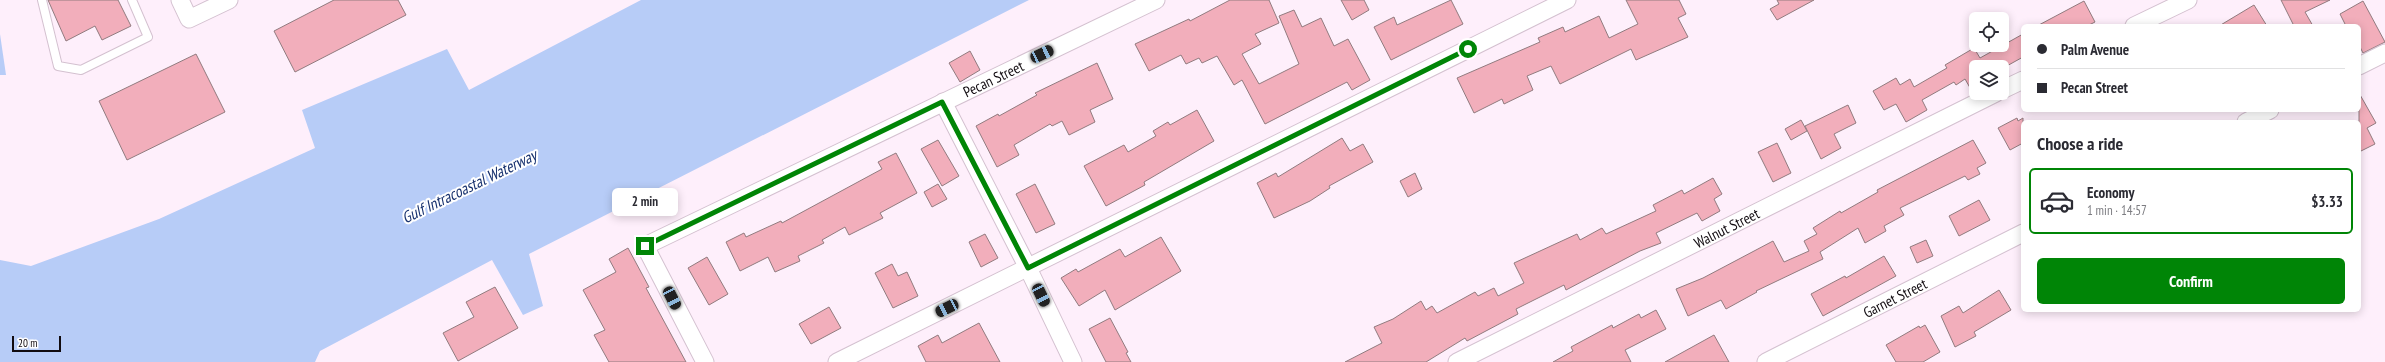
<!DOCTYPE html>
<html lang="en">
<head>
<meta charset="utf-8">
<style>
  :root { --surface:#fff; --page:#f7f7f7; --text:#2b2b33; --muted:#7c7c81; --line:#e1e1e2; --accent:#008506 }
  body { margin:0; font-family:"PT Sans Narrow",sans-serif; background:var(--page); color:var(--text); height:100vh; display:flex; flex-direction:column; font-size:15px; white-space:nowrap }
  * { box-sizing:border-box; margin:0 }
  p { font-size:13px; color:var(--muted) }
  .icon { flex:none; width:22px; height:22px; fill:none; stroke:currentColor; stroke-width:2; stroke-linecap:round; stroke-linejoin:round }
  .map { position:relative; flex:1; overflow:hidden }
  .side { position:absolute; left:2021px; top:120px; width:340px; height:192px; display:flex; flex-direction:column; background:var(--surface); border-radius:6px; box-shadow:0 2px 10px #0003 }
  .side>* { flex:none }
  .top-card { position:absolute; left:2021px; top:24px; width:340px; height:88px; border-radius:6px; box-shadow:0 2px 10px #0003; display:grid; align-content:center; height:88px; padding:0 16px; background:var(--surface) }
  .fabs { position:absolute; left:1969px; top:12px; display:grid; gap:8px }
  .fabs a { display:grid; place-items:center; width:40px; height:40px; border-radius:6px; background:var(--surface); box-shadow:0 2px 10px #0003; font-size:20px }
  .scale { position:absolute; left:12px; bottom:10px; width:49px; box-sizing:border-box; padding-left:4px; border:2px solid #110b10; border-top:0; font-size:11px; line-height:14px; white-space:nowrap; color:#110b10; -webkit-text-stroke:3px #fff; paint-order:stroke }
  .end { position:absolute; width:18px; height:18px; margin:-9px; border:5px solid #008506; background:#fff; box-shadow:0 0 0 2px #fff }
  .from { border-radius:50% }
  .bubble { position:absolute; height:28px; border-radius:6px; background:var(--surface); box-shadow:0 2px 10px #0003; font-size:13px; font-weight:600; line-height:28px; text-align:center }
  .car { position:absolute; width:12px; height:24px; margin:-12px -6px; border-radius:5px; box-shadow:0 0 3px 1px #0007; background:linear-gradient(#222 24%,#8ab4d8 0 40%,#222 0 76%,#8ab4d8 0 86%,#222 0) }
  .top-card b { display:flex; align-items:center; gap:14px; height:38px; font-size:15px }
  .top-card b+b { border-top:1px solid var(--line) }
  .top-card i { width:10px; height:10px; background:var(--text) }
  ul { padding:0; list-style:none }
  li { display:flex; align-items:center; gap:12px; height:66px; margin:0 8px 6px; padding:0 8px; border:2px solid var(--line); border-radius:6px }
  li div { flex:1 }
  li b { display:block; font-size:15px }
  li em { font-style:normal; font-weight:600 }
  li.current { border-color:var(--accent) }
  li>.icon { width:36px; height:36px; stroke-width:1.5 }
  h2 { padding:0 16px; font-size:18px; line-height:48px }
  .button { display:flex; gap:8px; margin-top:auto; padding:8px 16px }
  .button a { flex:1; height:46px; border-radius:6px; background:var(--accent); color:#fff; font-size:16px; font-weight:600; line-height:46px; text-align:center }
  .map>svg:first-child { display:block }
</style>
</head>
<body>
<div class="map">
<svg width="2385" height="362" viewBox="0 0 2385 362">
  <rect width="100%" height="100%" fill="#feeffb"/>
  <g fill="#b7ccf7">
    <path d="M641,0H1029L529,254L543,306L523,315L492,260L320,351L315,362H0V260L31,266L159,219L315,148L302,110L447,49L469,90Z"/>
    <path d="M0,34L6,75H0Z"/>
  </g>
  <g fill="#f2aebb" stroke="#917b7f">
    <path d="M48,0H118L131,26L102,40L95,26L66,41Z"/>
    <path d="M334,0H398L406,15L295,72L274,31Z"/>
    <path d="M1230,0H1269L1279,23L1255,34L1261,44L1242,54L1259,84L1299,64L1279,16L1294,10L1302,27L1321,18L1334,46L1348,39L1370,80L1352,90L1347,82L1265,124L1242,80L1234,85L1217,56L1202,63L1199,58L1186,64L1181,55L1149,71L1135,44L1189,19L1190,21Z"/>
    <path d="M1341,0H1364L1369,10L1352,20Z"/>
    <path d="M1451,0L1463,24L1391,60L1374,27L1394,17L1397,25Z"/>
    <path d="M1626,0H1679L1686,14L1678,18L1688,37L1636,60L1631,49L1560,84L1551,66L1527,76L1533,90L1504,104L1502,99L1474,113L1457,78L1540,42L1538,38L1563,27L1565,32L1599,16L1609,38L1638,24Z"/>
    <path d="M1777,0H1814L1777,20L1770,9L1779,4Z"/>
    <path d="M2281,0H2330L2305,12L2313,26H2294Z"/>
    <path d="M2084,1L2095,22L2087,26H2037Z"/>
    <path d="M2363,1L2385,42L2363,53L2359,45V26H2346L2340,14Z"/>
    <path d="M2254,5L2267,26H2219Z"/>
    <path d="M2023,34V57L2005,67H1976V92L1973,93L1965,79L1956,85L1954,82L1922,100L1927,110L1906,122L1896,104L1884,110L1873,91L1896,78L1900,85L1910,79L1914,87L1947,68L1945,65L1974,48L1980,58Z"/>
    <path d="M970,51L980,70L960,82L949,63Z"/>
    <path d="M196,54L225,112L127,160L99,101Z"/>
    <path d="M1097,63L1113,99L1090,110L1095,122L1069,135L1062,121L1052,126L1050,124L1014,145L1019,155L997,167L976,126L998,114L999,116L1037,95L1035,93Z"/>
    <path d="M2359,93L2376,123L2367,128L2375,144L2359,152Z"/>
    <path d="M1848,105L1856,123L1834,134L1841,148L1821,159L1805,126Z"/>
    <path d="M1197,110L1214,141L1144,182L1145,185L1106,206L1084,166L1124,145L1128,152L1156,136L1153,131L1168,122L1170,125Z"/>
    <path d="M2017,118L2018,121L2023,118V143L2010,150L1998,128Z"/>
    <path d="M1801,120L1807,131L1791,140L1785,129Z"/>
    <path d="M1342,138L1350,151L1363,144L1373,162L1329,186L1330,188L1310,201L1274,218L1257,183L1276,173L1278,177Z"/>
    <path d="M938,140L959,176L942,186L921,149Z"/>
    <path d="M1973,140L1986,163L1977,168L1980,174L1968,180L1965,176L1900,208L1904,215L1884,226L1886,231L1865,243L1858,228L1820,252L1823,259L1756,291L1757,292L1726,309L1721,300L1688,316L1676,289L1703,278L1773,241L1784,262L1809,251L1804,241L1817,234L1813,228L1840,211L1841,213L1878,192L1877,190Z"/>
    <path d="M1777,143L1791,173L1773,182L1758,152Z"/>
    <path d="M896,153L917,193L880,213L883,218L849,235L845,227L822,240L824,243L798,256L800,261L775,272L768,257L740,271L726,242L744,233L746,237L781,221L782,223L882,169L878,162Z"/>
    <path d="M1415,173L1422,189L1408,197L1400,181Z"/>
    <path d="M1713,178L1722,194L1714,199L1720,211L1702,221L1697,213L1656,233L1661,243L1640,251L1566,290L1564,285L1516,309L1518,314L1467,341L1465,338L1426,362H1345L1382,343L1374,327L1393,319L1421,301L1426,310L1432,306L1437,313L1475,292L1478,296L1494,288L1498,296L1524,283L1514,263L1577,234L1580,240L1602,228L1606,234L1656,211L1653,205L1682,190L1684,194Z"/>
    <path d="M938,184L947,199L932,207L924,192Z"/>
    <path d="M1035,184L1055,224L1036,233L1016,194Z"/>
    <path d="M1979,200L1990,220L1959,236L1949,216Z"/>
    <path d="M985,234L998,258L981,267L969,242Z"/>
    <path d="M1161,237L1181,271L1115,310L1105,290L1079,306L1061,278L1076,269L1078,272L1120,249L1125,257Z"/>
    <path d="M1926,240L1933,256L1917,263L1910,247Z"/>
    <path d="M628,248L649,287L646,288L686,362H609L594,335L605,330L583,290L616,272L609,259Z"/>
    <path d="M1884,256L1896,276L1823,316L1811,294L1845,276L1846,278Z"/>
    <path d="M707,257L728,294L709,305L688,268Z"/>
    <path d="M892,264L898,276L907,272L918,296L893,308L875,273Z"/>
    <path d="M495,287L518,328L458,361L443,333L474,317L466,302Z"/>
    <path d="M1999,290L2011,310L1974,332L1976,336L1955,347L1941,316L1959,306L1963,313Z"/>
    <path d="M829,307L841,328L811,344L799,324Z"/>
    <path d="M1656,310L1666,329L1625,350L1631,362H1553L1573,351L1571,347L1612,325L1613,328L1639,314L1641,318Z"/>
    <path d="M1110,318L1128,352L1126,353L1131,362H1106L1089,329Z"/>
    <path d="M979,323L1000,362H926L918,346L938,335L942,343Z"/>
    <path d="M1925,325L1940,352L1923,362H1896L1886,345L1919,326L1920,328Z"/>
    <path d="M1714,335L1729,362H1665Z"/>
  </g>
  <g fill="none" stroke-linecap="round" stroke-linejoin="round">
    <defs>
      <path id="service" d="M42,0L58,66L81,70L148,37L132,0"/>
      <g id="minor">
        <path d="M180,0L189,19L229,0"/>
        <path d="M2134,26L2188,0"/>
        <path d="M2359,66L2385,53"/>
        <path d="M2002,90L2023,80"/>
        <path d="M943,102L1028,268L1073,362"/>
        <path d="M2246,122L2270,110"/>
        <path id="s1" d="M705,362L645,246L1156,0"/>
        <path d="M837,362L1567,0"/>
        <path id="s2" d="M1457,362L1996,93"/>
        <path id="s3" d="M1766,362L2023,233"/>
      </g>
    </defs>
    <use href="#service" stroke="#d4c1d0" stroke-width="10"/>
    <use href="#minor" stroke="#d4c1d0" stroke-width="19"/>
    <use href="#service" stroke="#fff" stroke-width="8"/>
    <use href="#minor" stroke="#fff" stroke-width="17"/>
  </g>
  <g fill="none" stroke-linecap="round" stroke-linejoin="round">
    <path stroke="#008506" stroke-width="5" d="M645,246L942,102L1028,268L1468,49"/>
  </g>
  <g text-anchor="middle" dominant-baseline="central" stroke-width="4" stroke-linejoin="round" paint-order="stroke">
    <g font-size="15" fill="#110b10" stroke="#fff">
      <text stroke="none"><textPath href="#s1" startOffset="517">Pecan Street</textPath></text>
      <text stroke="none"><textPath href="#s2" startOffset="301">Walnut Street</textPath></text>
      <text stroke="none"><textPath href="#s3" startOffset="144">Garnet Street</textPath></text>
    </g>
    <g font-size="16" font-style="italic" fill="#17316e" stroke="#fff">
      <text transform="translate(469 186) rotate(-26)">Gulf Intracoastal Waterway</text>
    </g>
  </g>
</svg>
<div class="fabs">
<a><svg class="icon" aria-label="locate" viewBox="0 0 24 24"><circle cx="12" cy="12" r="6"/><path d="M12 2v4M12 18v4M2 12h4M18 12h4"/></svg></a>
<a><svg class="icon" aria-label="layers" viewBox="0 0 24 24"><path d="M12 4l9 5-9 5-9-5zM3 14l9 5 9-5"/></svg></a>
</div>
<div class="scale">20 m</div>
<i class="end from" style="left:1468px;top:49px"></i>
<i class="end" style="left:645px;top:246px"></i>
<div class="bubble" style="left:612px;top:188px;width:66px">2 min</div>
<i class="car" style="left:1042px;top:54px;rotate:65deg"></i>
<i class="car" style="left:1041px;top:295px;rotate:154deg"></i>
<i class="car" style="left:672px;top:298px;rotate:153deg"></i>
<i class="car" style="left:947px;top:308px;rotate:244deg"></i>
<div class="top-card">
<b><i class="from"></i>Palm Avenue</b>
<b><i></i>Pecan Street</b>
</div>
<section class="side">
<h2>Choose a ride</h2>
<ul>
<li class="current"><svg class="icon" aria-label="car" viewBox="0 0 24 24"><path d="M5 17H2v-5l4-1 3-4h7l3 4 3 1v5h-3M9 17h6M6 11h13"/><circle cx="7" cy="17" r="2"/><circle cx="17" cy="17" r="2"/></svg><div><b>Economy</b><p>1 min · 14:57</p></div><em>$3.33</em></li>
</ul>
<div class="button"><a>Confirm</a></div>
</section>
</div>
</body>
</html>
